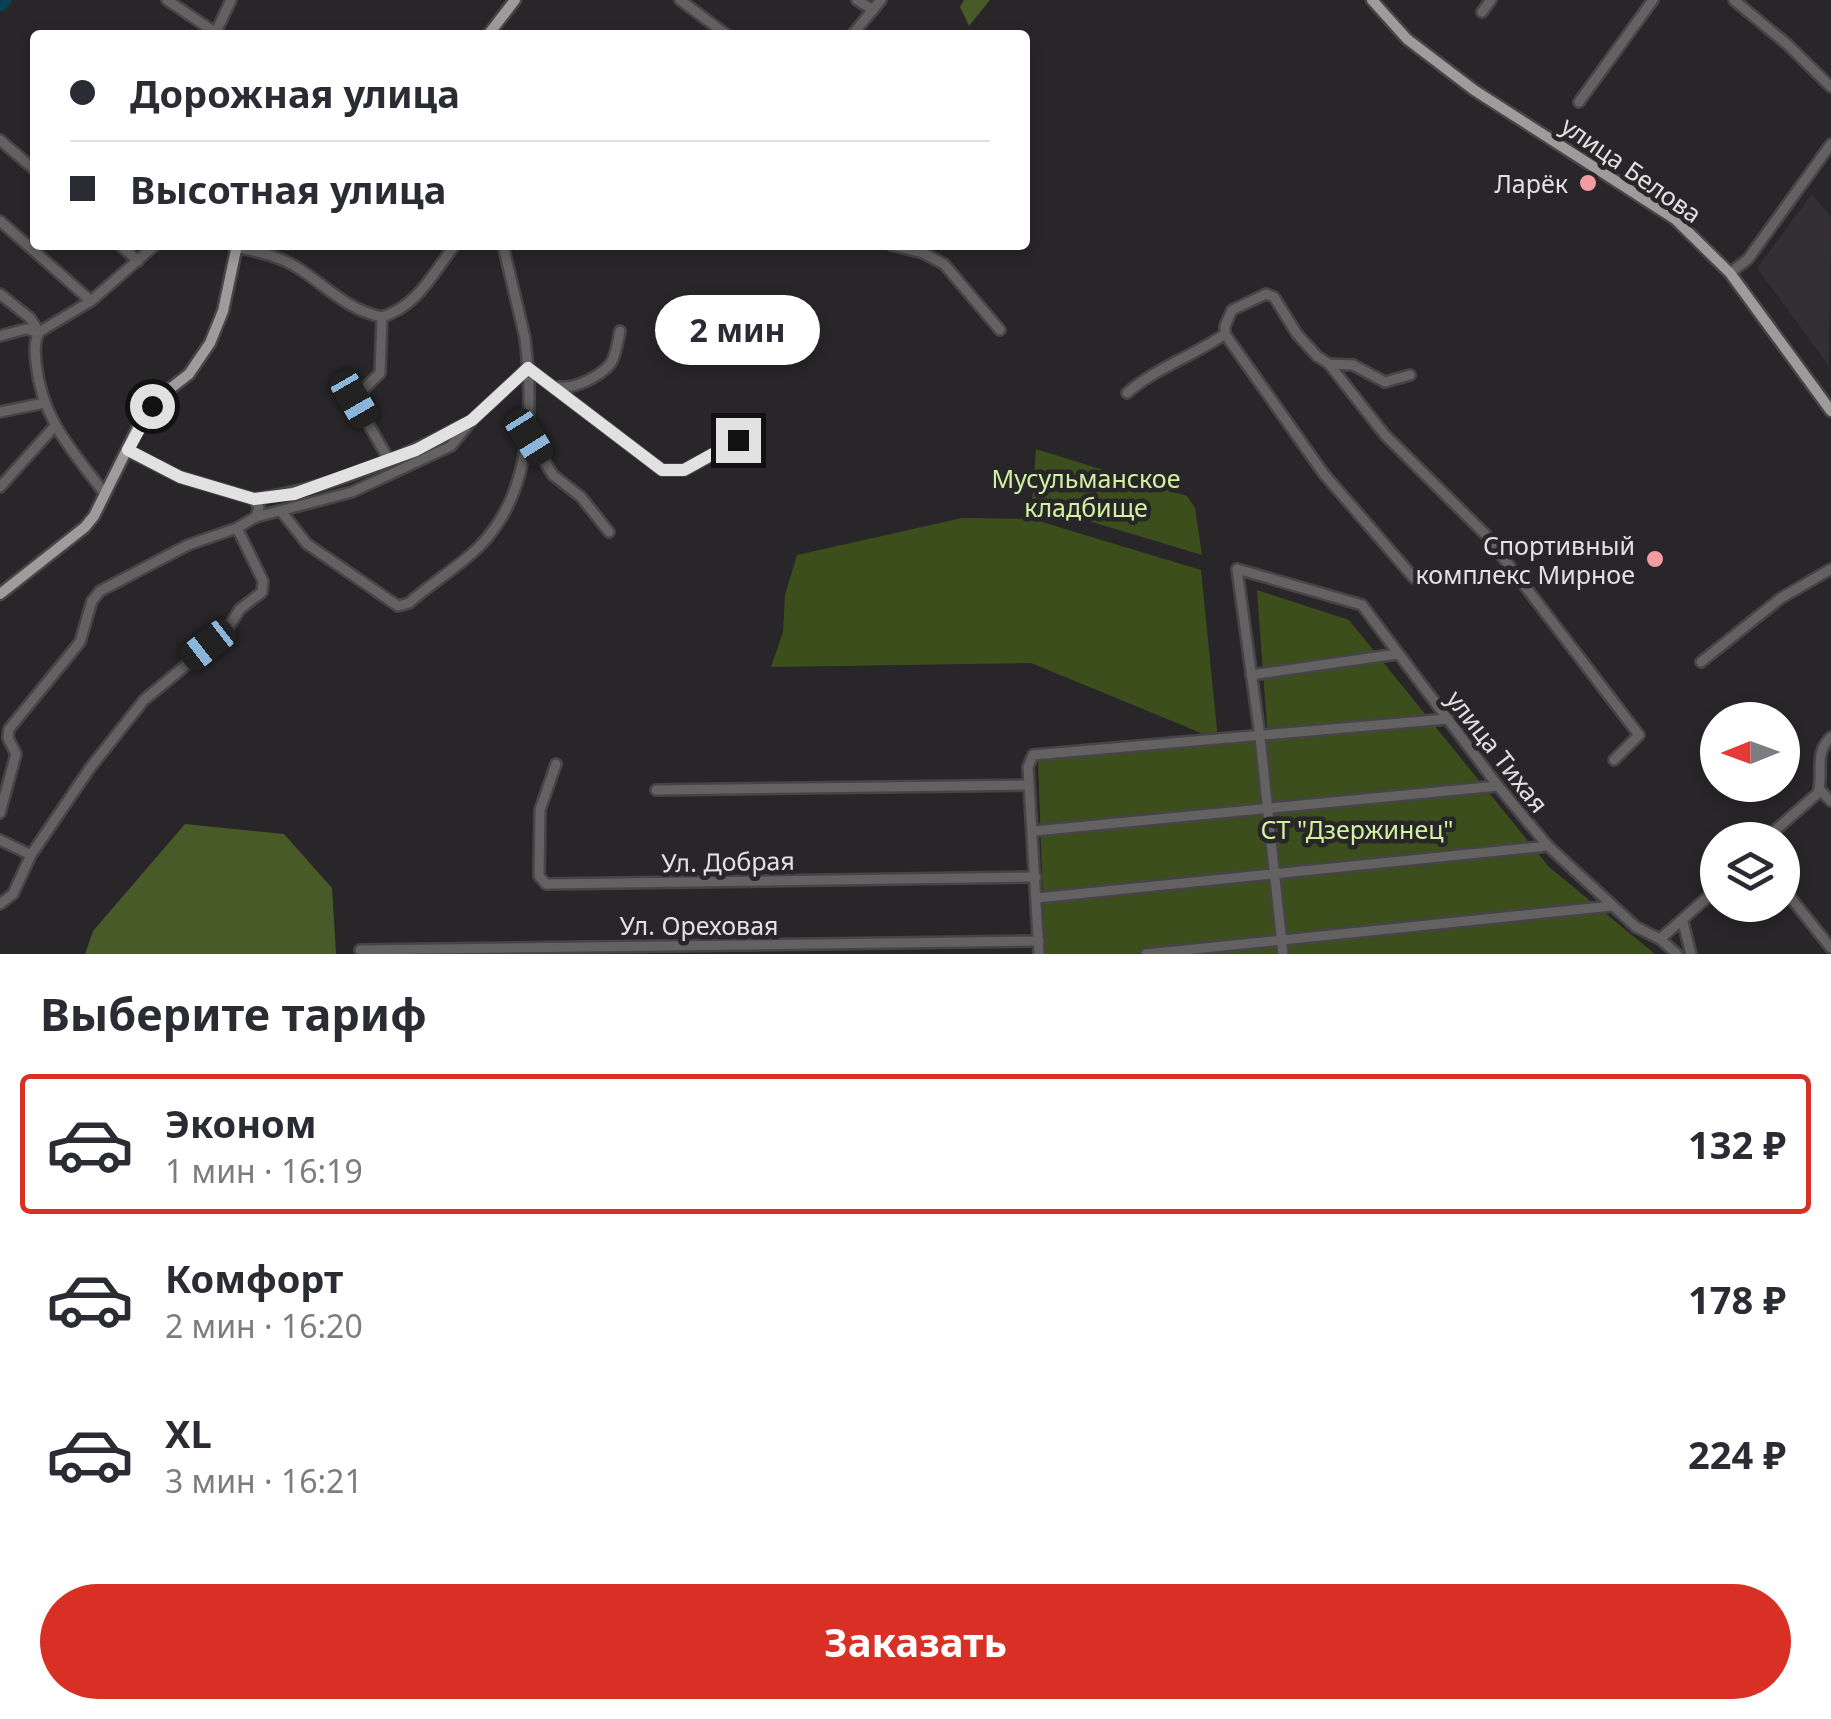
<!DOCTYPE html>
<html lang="ru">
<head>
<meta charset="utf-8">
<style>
  :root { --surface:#fff; --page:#f7f7f7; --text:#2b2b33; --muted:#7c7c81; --line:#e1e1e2; --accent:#d93025 }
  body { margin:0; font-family:"Noto Sans",sans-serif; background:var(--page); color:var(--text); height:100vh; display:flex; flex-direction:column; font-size:38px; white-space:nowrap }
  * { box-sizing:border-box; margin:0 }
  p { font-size:32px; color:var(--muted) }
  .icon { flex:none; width:55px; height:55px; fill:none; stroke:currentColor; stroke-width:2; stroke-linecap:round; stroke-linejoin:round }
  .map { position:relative; height:954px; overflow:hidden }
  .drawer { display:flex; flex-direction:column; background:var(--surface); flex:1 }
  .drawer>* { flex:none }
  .top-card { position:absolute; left:30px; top:30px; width:1000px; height:220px; border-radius:10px; box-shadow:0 5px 15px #0003; display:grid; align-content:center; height:220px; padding:0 40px; background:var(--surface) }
  .needle { width:65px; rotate:269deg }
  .buttons { position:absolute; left:1700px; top:702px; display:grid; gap:20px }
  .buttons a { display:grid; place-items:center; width:100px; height:100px; border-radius:50%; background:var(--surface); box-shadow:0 5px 15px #0003; font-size:50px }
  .end { position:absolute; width:45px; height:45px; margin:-22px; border:12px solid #e2e1e2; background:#111; box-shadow:0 0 0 5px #111 }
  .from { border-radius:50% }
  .bubble { position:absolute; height:70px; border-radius:35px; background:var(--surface); box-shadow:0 5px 15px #0003; font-size:32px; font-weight:700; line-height:70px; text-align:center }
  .car { position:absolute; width:30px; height:60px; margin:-30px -15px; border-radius:12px; box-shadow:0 0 8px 2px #0007; background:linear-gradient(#222 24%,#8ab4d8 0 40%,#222 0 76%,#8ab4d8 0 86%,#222 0) }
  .top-card b { display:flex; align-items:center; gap:35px; height:95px; font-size:38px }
  .top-card b+b { border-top:2px solid var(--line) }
  .top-card i { width:25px; height:25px; background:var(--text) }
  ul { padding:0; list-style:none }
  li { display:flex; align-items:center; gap:30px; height:140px; margin:0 20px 15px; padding:0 20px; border:5px solid transparent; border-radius:10px }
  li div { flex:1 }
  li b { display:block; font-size:38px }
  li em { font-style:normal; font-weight:700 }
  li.active { border-color:var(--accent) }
  li>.icon { width:90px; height:90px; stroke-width:1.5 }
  h2 { padding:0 40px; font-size:45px; line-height:120px }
  .cta { display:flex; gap:20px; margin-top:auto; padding:20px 40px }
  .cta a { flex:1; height:115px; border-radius:60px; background:var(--accent); color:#fff; font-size:40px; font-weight:700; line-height:115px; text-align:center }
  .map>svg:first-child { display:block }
</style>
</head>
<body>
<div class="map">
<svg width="1831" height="954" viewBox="0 0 1831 954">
  <rect width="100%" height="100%" fill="#282628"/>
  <path fill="#342e35" d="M1812,194L1831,217L1829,366L1757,268Z"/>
  <g fill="#3c4e1b">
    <path d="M1036,449L1187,496L1195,508L1202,555L1032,504Z"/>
    <path d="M962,518L1032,519L1201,570L1218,740L1031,663L771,667L783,632L785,595L797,555Z"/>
    <path d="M1257,590L1349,620L1549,867L1655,954H1045L1038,761L1268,740Z"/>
  </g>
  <g fill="#475a27">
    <path d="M964,0H990L969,26L960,7Z"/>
    <path d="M185,824L284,834L332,888L336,954H85L93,931Z"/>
  </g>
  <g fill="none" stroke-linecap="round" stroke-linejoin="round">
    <path stroke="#064253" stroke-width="15" d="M0,4L4,0"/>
    <defs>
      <g id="minor">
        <path d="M167,0L216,33"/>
        <path d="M680,0L727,35"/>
        <path d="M857,0L873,10"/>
        <path d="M1734,0L1788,45L1831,87"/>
        <path d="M1482,12L1491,0"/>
        <path d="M215,34L231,0"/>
        <path d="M852,35L881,0"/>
        <path d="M1579,102L1653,0"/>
        <path d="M0,140L35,170"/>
        <path d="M0,221L91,301"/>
        <path d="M120,245L138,261"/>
        <path d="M891,245L923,253L944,264L1000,330"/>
        <path d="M236,247C257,252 280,256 298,268C326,286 347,310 382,317"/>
        <path d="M1730,273L1748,259L1831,144"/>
        <path d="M0,294L30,318L39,332"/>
        <path d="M39,332C34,342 35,351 36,363C42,420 72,450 105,494"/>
        <path d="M39,332L91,301L155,245"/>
        <path d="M1225,334L1324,474L1414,578"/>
        <path d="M0,336L26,329L39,332"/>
        <path d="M1329,364L1385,435L1485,534L1639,735L1614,760"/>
        <path d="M528,368L662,470H684L738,441"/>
        <path d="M559,387C575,389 601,376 611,363C616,355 618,340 620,331"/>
        <path d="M1127,393C1156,368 1193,356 1225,334V326L1232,310L1266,294L1274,297L1297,334L1317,356L1329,364L1353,365L1385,382L1410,375"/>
        <path d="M0,412L44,403"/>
        <path d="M529,437L553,475L581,497L609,532"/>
        <path d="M128,451L180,477L254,499L259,507L256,517"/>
        <path d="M389,460L354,399L380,373L382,317C419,305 432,274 455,245"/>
        <path d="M0,487L54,427"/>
        <path d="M254,499C328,489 400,459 465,424"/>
        <path d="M281,511L307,544L398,606L409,603C432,582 468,561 487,538C526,492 532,426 528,368"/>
        <path d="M1701,662L1781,598L1831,569"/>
        <path d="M1251,675L1397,654"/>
        <path d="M556,764L540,810L539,876L546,884L1036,877"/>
        <path d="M1819,789L1831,801"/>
        <path d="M656,790L1029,785"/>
        <path d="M0,813L16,754L8,738L9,729L80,642L92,601L100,591L188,545L237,528L256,517L352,492L451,446L472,420L528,368L525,338L503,245"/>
        <path d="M1034,831L1498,786"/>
        <path d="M0,840L31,855"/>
        <path d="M1764,840L1818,793C1824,772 1813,754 1831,737"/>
        <path d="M1782,887L1831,948"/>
        <path d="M1037,898L1548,846"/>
        <path d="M0,904L13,894L31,855L90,768L144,700L225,633L240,609L262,592L263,581L237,528"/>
        <path d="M1683,922L1691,954"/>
        <path d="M1660,939L1677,954"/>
        <path d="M360,950L1039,941"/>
        <path d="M1039,954L1028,767L1033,755L1447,719"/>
        <path d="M1146,954L1612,906"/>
        <path d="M1283,954L1260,737L1237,569L1362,605L1498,786L1548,846L1636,927L1660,939L1718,888"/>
      </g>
      <g id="major">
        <path d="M1372,0L1407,39L1474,90L1675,219L1730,273L1831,411"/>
        <path d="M488,35L515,0"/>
        <path d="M0,594L85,527L94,516L142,419L162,395L189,374L210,343L223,311L237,245"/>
      </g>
    </defs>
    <use href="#minor" stroke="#464446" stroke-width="14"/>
    <use href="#major" stroke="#464446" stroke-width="15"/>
    <use href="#minor" stroke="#636161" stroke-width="9"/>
    <use href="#major" stroke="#9e9b9b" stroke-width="10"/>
  </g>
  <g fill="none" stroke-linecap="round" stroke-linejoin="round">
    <path stroke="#e2e1e2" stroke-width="12" d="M152,406L128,450L180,477L254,499L294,494L416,450L472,420L528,368L662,470H684L738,440"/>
  </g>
  <g fill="#f49aa3" stroke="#282628" stroke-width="4">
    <circle cx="1588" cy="183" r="10"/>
    <circle cx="1655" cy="559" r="10"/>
  </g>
  <g text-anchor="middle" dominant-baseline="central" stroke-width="9" stroke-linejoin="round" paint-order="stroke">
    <g font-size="25" fill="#e2e1e2" stroke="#282628">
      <text transform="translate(1632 169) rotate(35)">улица Белова</text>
      <text transform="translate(1498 751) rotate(52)">улица Тихая</text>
      <text transform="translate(728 861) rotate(-1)">Ул. Добрая</text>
      <text x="699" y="925">Ул. Ореховая</text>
    </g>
    <g font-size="25" fill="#e2e1e2" stroke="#282628" text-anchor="end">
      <text x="1568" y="183">Ларёк</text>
      <text x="1635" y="545">Спортивный<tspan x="1635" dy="29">комплекс Мирное</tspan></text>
    </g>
    <g font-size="25" fill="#d1f1a1" stroke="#282628">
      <text x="1086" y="478">Мусульманское<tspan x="1086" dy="29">кладбище</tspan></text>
      <text x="1357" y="829">СТ "Дзержинец"</text>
    </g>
  </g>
</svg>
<div class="buttons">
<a><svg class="needle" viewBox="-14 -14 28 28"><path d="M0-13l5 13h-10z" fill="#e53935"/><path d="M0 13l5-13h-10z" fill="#7c7c81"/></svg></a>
<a><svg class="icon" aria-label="layers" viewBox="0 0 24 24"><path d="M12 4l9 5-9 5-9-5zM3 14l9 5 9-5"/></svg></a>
</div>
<i class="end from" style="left:152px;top:406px"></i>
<i class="end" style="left:738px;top:440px"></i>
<div class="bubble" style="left:655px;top:295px;width:165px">2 мин</div>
<i class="car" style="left:354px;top:399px;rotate:150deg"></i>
<i class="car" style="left:529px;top:437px;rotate:148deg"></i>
<i class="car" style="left:208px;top:645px;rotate:232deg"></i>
<div class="top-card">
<b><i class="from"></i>Дорожная улица</b>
<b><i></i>Высотная улица</b>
</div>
</div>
<section class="drawer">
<h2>Выберите тариф</h2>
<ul>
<li class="active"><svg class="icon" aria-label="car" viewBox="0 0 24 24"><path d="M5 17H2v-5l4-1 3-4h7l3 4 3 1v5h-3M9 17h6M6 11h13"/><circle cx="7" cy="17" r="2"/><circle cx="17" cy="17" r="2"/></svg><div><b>Эконом</b><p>1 мин · 16:19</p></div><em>132 ₽</em></li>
<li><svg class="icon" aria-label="car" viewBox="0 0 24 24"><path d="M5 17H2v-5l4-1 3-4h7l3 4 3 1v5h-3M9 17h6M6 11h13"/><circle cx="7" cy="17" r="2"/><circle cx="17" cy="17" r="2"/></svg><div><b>Комфорт</b><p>2 мин · 16:20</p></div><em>178 ₽</em></li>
<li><svg class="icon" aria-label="car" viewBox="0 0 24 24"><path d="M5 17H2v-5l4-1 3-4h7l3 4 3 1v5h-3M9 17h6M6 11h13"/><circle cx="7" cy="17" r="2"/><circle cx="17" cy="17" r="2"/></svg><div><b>XL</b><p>3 мин · 16:21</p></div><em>224 ₽</em></li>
</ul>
<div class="cta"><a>Заказать</a></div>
</section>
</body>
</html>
